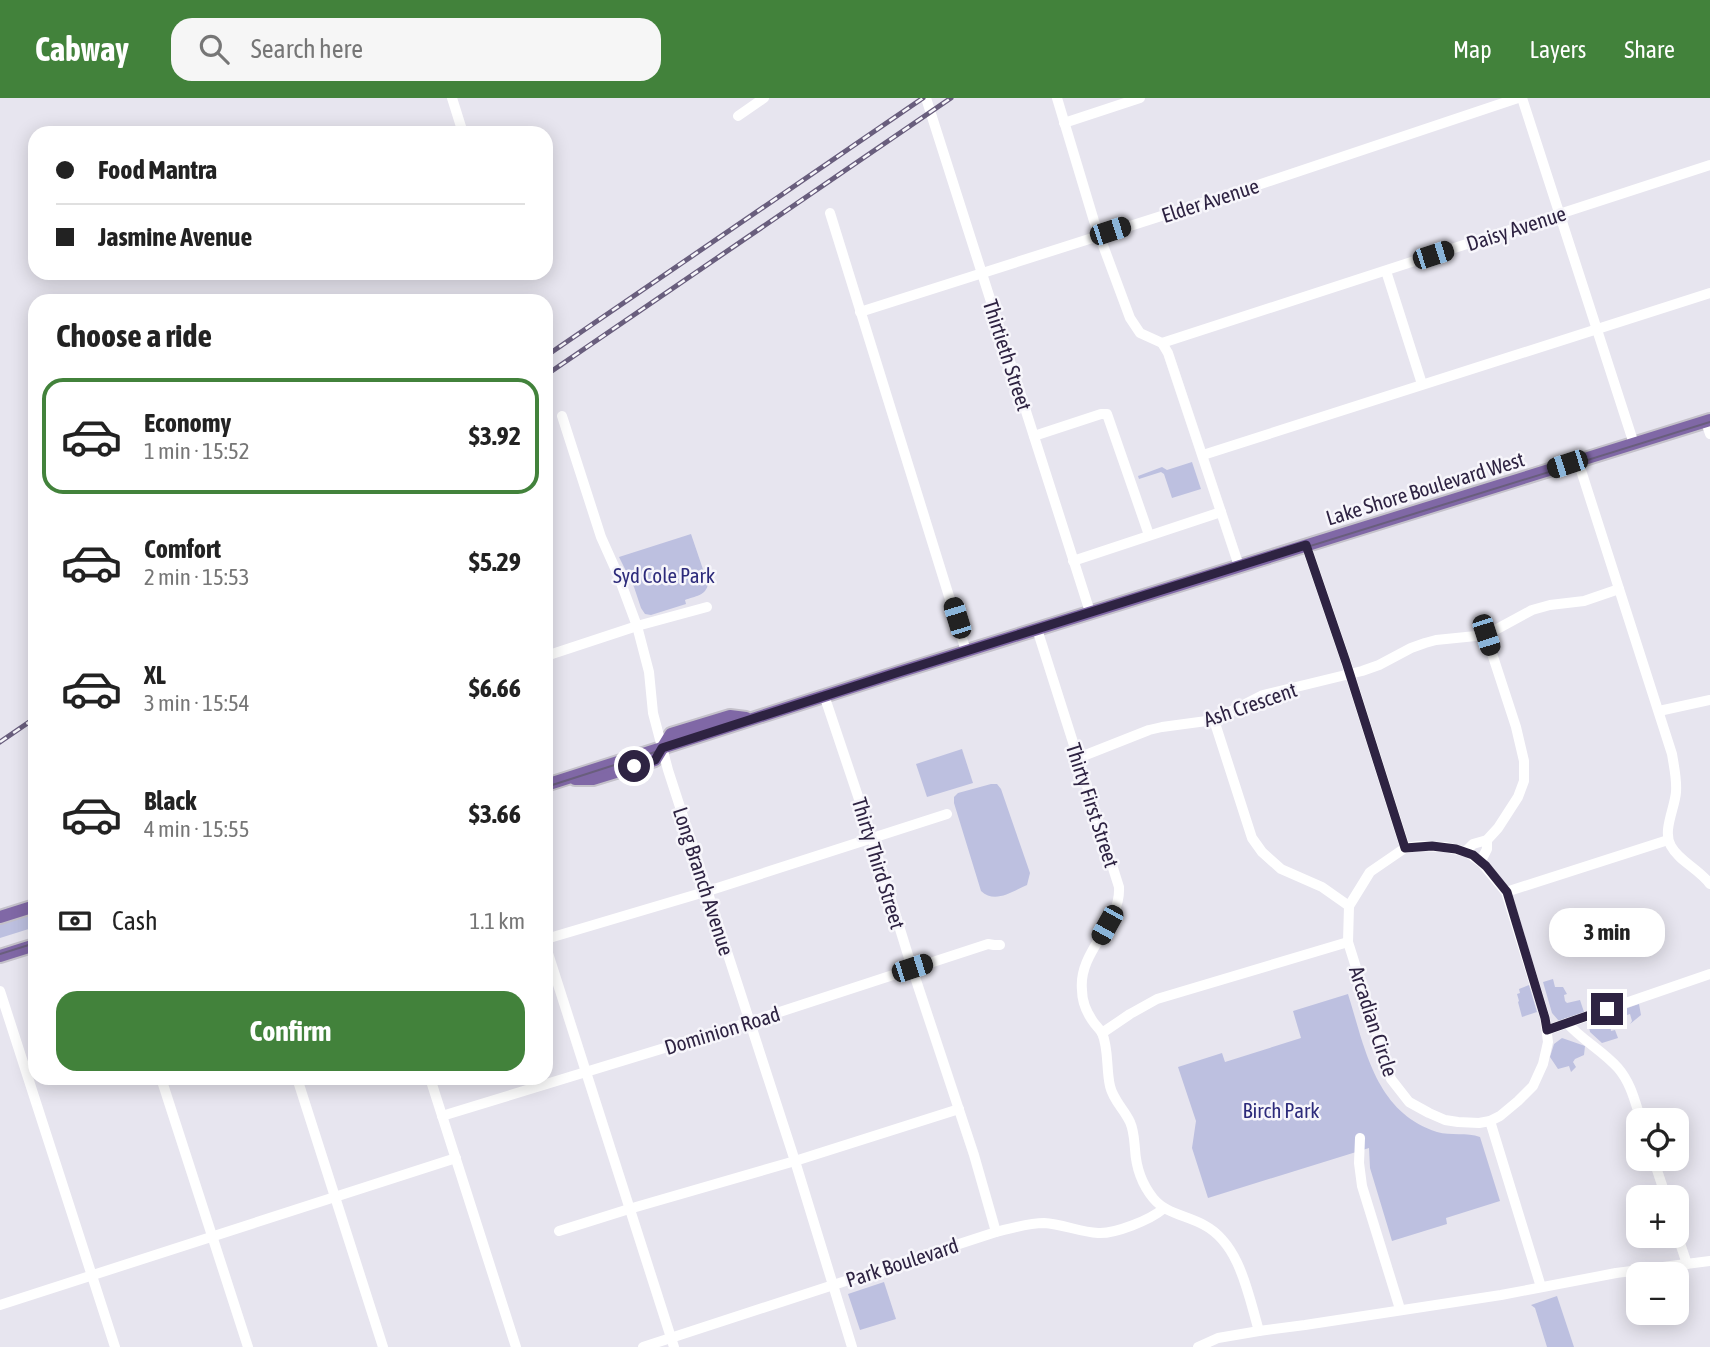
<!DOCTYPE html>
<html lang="en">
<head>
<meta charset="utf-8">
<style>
  :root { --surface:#fff; --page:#f6f6f6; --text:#222; --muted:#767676; --line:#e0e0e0; --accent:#42823b }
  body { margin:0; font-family:"Asap Condensed",sans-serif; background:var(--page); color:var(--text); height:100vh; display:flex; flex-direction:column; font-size:26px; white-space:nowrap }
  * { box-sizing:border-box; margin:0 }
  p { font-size:23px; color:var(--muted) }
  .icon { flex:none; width:38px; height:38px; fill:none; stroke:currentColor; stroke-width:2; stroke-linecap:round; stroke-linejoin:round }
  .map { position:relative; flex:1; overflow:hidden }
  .sheet { position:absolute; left:28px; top:196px; width:525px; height:791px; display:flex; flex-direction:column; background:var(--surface); border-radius:21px; box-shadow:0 4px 18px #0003 }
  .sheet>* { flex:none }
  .top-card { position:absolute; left:28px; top:28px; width:525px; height:154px; border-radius:21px; box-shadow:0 4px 18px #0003; display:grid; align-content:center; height:154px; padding:0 28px; background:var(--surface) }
  .tools { position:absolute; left:1626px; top:1010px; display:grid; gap:14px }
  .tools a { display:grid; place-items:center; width:63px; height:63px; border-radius:14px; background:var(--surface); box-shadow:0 4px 18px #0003; font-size:35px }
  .end { position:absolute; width:32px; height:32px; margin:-16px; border:9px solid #2e2342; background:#fff; box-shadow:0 0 0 4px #fff }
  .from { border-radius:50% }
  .bubble { position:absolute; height:49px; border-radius:21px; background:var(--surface); box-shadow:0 4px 18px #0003; font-size:23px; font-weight:700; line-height:49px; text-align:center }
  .car { position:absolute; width:21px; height:42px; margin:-21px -10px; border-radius:9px; box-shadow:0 0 5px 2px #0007; background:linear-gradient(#222 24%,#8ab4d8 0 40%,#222 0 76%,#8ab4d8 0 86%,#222 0) }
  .top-card b { display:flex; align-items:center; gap:24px; height:66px; font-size:26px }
  .top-card b+b { border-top:2px solid var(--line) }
  .top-card i { width:18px; height:18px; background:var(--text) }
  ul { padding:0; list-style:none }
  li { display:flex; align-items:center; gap:21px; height:116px; margin:0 14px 10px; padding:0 14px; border:4px solid transparent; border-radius:21px }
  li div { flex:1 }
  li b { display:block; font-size:26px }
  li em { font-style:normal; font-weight:700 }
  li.on { border-color:var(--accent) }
  li>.icon { width:63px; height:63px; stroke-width:1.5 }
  h2 { padding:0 28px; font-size:32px; line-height:84px }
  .pay { display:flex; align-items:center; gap:18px; height:77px; padding:0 28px; font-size:26px }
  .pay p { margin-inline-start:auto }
  .button { display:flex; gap:14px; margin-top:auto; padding:14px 28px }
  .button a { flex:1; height:80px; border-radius:21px; background:var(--accent); color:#fff; font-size:28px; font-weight:700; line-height:80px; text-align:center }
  header { display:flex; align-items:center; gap:42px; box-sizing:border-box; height:98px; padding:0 35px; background:var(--accent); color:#fff }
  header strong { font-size:33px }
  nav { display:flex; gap:38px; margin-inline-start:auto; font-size:24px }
  .search { width:490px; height:63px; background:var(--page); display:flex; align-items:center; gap:18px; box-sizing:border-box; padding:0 24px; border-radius:21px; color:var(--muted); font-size:26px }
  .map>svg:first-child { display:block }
</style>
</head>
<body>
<header>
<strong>Cabway</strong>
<div class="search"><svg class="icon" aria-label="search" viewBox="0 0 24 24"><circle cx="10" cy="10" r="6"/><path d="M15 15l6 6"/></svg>Search here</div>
<nav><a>Map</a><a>Layers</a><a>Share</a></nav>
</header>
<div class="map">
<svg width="1710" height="1249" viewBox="0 0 1710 1249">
  <rect width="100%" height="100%" fill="#e7e5ef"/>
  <g fill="#bdc0e0">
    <path d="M1192,364L1201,391L1172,400L1164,376L1161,374L1139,381L1138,378L1162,369L1167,372Z"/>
    <path d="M691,436L708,486C706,498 695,498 685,502L686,506L651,517L645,516L641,510L634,489L619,459Z"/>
    <path d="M962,651L973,685L927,699L916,666Z"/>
    <path d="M991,686H997L1001,691L1030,775L1027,787C1011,794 995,806 981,793L954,705V699L958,695Z"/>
    <path d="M35,814V829L0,840V825Z"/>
    <path d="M1553,881L1555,889H1563L1567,896L1564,897L1565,903L1567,905L1580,902L1584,914L1559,923L1552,915L1543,884Z"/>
    <path d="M1529,887L1537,914L1522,919L1518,904L1519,903L1517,896L1520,895L1519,891Z"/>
    <path d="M1348,896C1365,950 1375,1014 1437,1034C1451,1038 1467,1034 1480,1039L1500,1103L1446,1120L1447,1126L1392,1143L1370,1070L1369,1050L1208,1100L1192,1050L1196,1023L1178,969L1222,955L1225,964L1301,940L1293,913Z"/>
    <path d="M1639,906L1641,917L1630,926L1632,923L1630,916L1610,923L1611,933L1615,932L1618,940L1602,945L1590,934L1589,929H1587L1589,925L1593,922Z"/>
    <path d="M1562,940L1585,948L1584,957L1575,961L1573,964L1576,969L1571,974L1569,968L1558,971L1550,959L1554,946Z"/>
    <path d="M884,1184L896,1221L860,1232L848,1196Z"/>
    <path d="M1557,1198L1574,1249H1547L1535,1210L1531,1207Z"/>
  </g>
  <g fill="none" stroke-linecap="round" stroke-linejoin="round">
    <defs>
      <g id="major">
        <path d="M575,681H593L655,662L671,636L730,618L746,620"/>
        <path d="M546,687L899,574L1710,322"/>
        <path d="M0,819L35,808"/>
        <path d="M0,858L35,847"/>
      </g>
    </defs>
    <use href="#major" stroke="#c4c1ca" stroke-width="16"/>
    <g stroke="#fff" stroke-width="10">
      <path d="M452,0L463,35"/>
      <path d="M926,0L1090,514"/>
      <path d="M1057,0L1094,123L1130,220L1140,235L1162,245L1168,255L1239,468"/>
      <path d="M1522,0L1634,346"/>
      <path d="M738,18L764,0"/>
      <path d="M1064,25L1140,0"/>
      <path d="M830,115L966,553"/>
      <path d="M1386,173L1422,286"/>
      <path d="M860,214L1243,92L1518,0"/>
      <path d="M1162,245L1710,67"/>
      <path d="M562,318L601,439L618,477L637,528L649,574L653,615L668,672L795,1063L852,1249"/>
      <path d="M1706,324L1710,336"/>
      <path d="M1034,338L1101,316H1107L1149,437"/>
      <path d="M1203,357L1710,195"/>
      <path d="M1578,363L1672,656C1674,669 1677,681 1676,694C1675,710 1662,733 1671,748C1679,763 1699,771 1710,786"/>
      <path d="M1306,447L1346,564L1405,750"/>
      <path d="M1073,463L1221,414"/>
      <path d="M1037,531L1119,789C1121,827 1078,853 1082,892C1082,903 1086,913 1092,922C1095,927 1099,930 1102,935C1109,951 1106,971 1110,988C1113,1002 1124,1011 1130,1024C1134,1033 1134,1041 1135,1051C1136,1069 1141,1085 1153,1100C1166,1116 1186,1117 1204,1127C1240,1146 1248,1196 1259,1233"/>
      <path d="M546,558L637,528L707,509"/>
      <path d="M824,597L872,740L912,870L974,1057L996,1134"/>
      <path d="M1659,613L1710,602"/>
      <path d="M1214,622L1252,740L1262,754L1281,771L1322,789L1349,808"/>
      <path d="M1078,660L1149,632L1162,629L1214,622L1263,597L1362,573L1379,567L1411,550L1425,545L1436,542L1486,537L1532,512L1550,507L1584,503L1619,491"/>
      <path d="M1419,748L1445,749L1467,754L1482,765L1506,794L1545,920L1548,944L1543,966L1533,988L1518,1003L1500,1018L1490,1023L1479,1025L1458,1024L1445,1022L1429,1015L1409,1004L1391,981L1348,844L1349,808L1370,774L1405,750Z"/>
      <path d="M1466,753L1473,746L1487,742L1498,730L1518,699L1524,683V663L1516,629L1486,537"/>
      <path d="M1481,763L1487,751V742"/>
      <path d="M1506,794L1668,742"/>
      <path d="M546,841L708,793L947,716"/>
      <path d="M546,849L674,1249"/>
      <path d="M0,893L115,1249"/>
      <path d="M1567,925C1582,942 1603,953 1618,970C1631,985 1635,1004 1641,1022"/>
      <path d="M1547,932L1710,876"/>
      <path d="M1102,935L1130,916L1157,901L1348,844"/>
      <path d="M161,980L248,1249"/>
      <path d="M297,980L383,1249"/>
      <path d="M430,980L516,1249"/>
      <path d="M442,1018L743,926L988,846L994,847H1000"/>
      <path d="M1490,1023L1541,1189"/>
      <path d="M1360,1040L1359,1065L1362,1088L1400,1211"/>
      <path d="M1653,1060L1666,1099"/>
      <path d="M559,1133L629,1111L795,1063L959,1011"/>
      <path d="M1676,1133L1687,1166"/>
      <path d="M0,1207L456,1060"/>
      <path d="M643,1249L996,1134C1012,1130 1028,1125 1044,1125C1062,1126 1080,1134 1098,1135C1115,1136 1150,1122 1163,1111"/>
      <path d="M1198,1249L1218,1240L1259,1233L1305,1227L1501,1197L1616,1175L1710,1163"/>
    </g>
    <use href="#major" stroke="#8068a6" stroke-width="12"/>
    <g stroke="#695e7d" stroke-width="2">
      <path d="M546,689L907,573L1710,324"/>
      <path d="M0,856L35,845"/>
    </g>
    <defs>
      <g id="rail">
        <path d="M546,258L923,0"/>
        <path d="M546,277L951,0"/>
        <path d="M0,644L35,620"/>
      </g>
    </defs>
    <use href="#rail" stroke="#695e7d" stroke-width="5"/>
    <use href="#rail" stroke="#f7f6fb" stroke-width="2.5" stroke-dasharray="8" stroke-linecap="butt"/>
  </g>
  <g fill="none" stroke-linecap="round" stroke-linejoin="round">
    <path stroke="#2e2342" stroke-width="9" d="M634,668L655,662L662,650L899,574L1306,447L1346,564L1405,750L1432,748L1456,751L1473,757L1486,768L1507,794L1545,920L1547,932L1607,911"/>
  </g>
  <g text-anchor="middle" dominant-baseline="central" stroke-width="5" stroke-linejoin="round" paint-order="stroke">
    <g font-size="21" fill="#2e2342" stroke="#f7f6fb">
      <text transform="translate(1210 102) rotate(-18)">Elder Avenue</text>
      <text transform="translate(1516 130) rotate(-18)">Daisy Avenue</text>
      <text transform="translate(1008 257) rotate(72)">Thirtieth Street</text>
      <text transform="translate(1425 390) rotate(-17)">Lake Shore Boulevard West</text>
      <text transform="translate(1250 606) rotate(-19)">Ash Crescent</text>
      <text transform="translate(1093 707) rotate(72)">Thirty First Street</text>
      <text transform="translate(879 765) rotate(73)">Thirty Third Street</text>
      <text transform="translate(704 783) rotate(72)">Long Branch Avenue</text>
      <text transform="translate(1374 923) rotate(72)">Arcadian Circle</text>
      <text transform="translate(722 932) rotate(-17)">Dominion Road</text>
      <text transform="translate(902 1164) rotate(-18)">Park Boulevard</text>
    </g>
    <g font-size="21" fill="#2d2b7b" stroke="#f7f6fb">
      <text x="664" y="477">Syd Cole Park</text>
      <text x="1281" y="1012">Birch Park</text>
    </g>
  </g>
</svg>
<div class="tools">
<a><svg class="icon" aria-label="locate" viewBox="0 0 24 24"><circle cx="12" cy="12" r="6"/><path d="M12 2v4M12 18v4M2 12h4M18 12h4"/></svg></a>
<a>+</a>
<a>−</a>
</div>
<i class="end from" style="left:634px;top:668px"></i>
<i class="end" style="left:1607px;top:911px"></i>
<div class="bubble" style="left:1549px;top:810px;width:116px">3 min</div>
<i class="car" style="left:1110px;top:133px;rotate:72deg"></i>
<i class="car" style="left:1433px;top:157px;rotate:72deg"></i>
<i class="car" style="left:1567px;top:366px;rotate:252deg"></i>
<i class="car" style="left:957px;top:520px;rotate:343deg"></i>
<i class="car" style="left:1486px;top:537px;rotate:162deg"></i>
<i class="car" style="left:1107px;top:827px;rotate:209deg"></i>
<i class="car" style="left:912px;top:870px;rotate:72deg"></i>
<div class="top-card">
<b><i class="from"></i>Food Mantra</b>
<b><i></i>Jasmine Avenue</b>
</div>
<section class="sheet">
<h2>Choose a ride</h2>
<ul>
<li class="on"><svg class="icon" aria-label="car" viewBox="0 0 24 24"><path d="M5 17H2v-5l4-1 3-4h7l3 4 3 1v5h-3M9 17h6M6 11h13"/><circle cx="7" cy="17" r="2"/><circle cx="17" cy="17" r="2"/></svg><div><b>Economy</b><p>1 min · 15:52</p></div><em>$3.92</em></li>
<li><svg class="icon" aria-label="car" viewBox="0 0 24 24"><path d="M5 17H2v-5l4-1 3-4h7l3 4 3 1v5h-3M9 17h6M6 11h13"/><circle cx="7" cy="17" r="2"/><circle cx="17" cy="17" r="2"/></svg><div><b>Comfort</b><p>2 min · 15:53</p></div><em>$5.29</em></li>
<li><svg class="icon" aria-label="car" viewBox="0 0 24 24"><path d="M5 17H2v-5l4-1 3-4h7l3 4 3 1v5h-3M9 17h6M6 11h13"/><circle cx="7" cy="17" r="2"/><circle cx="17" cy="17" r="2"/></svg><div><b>XL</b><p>3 min · 15:54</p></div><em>$6.66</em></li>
<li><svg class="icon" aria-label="car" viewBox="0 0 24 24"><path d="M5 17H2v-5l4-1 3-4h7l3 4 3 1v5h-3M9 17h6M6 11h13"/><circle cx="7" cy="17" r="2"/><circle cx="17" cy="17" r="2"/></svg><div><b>Black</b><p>4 min · 15:55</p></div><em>$3.66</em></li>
</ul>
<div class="pay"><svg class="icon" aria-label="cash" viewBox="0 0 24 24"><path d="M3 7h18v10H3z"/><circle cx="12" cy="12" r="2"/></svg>Cash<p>1.1 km</p></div>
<div class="button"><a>Confirm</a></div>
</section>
</div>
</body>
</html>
